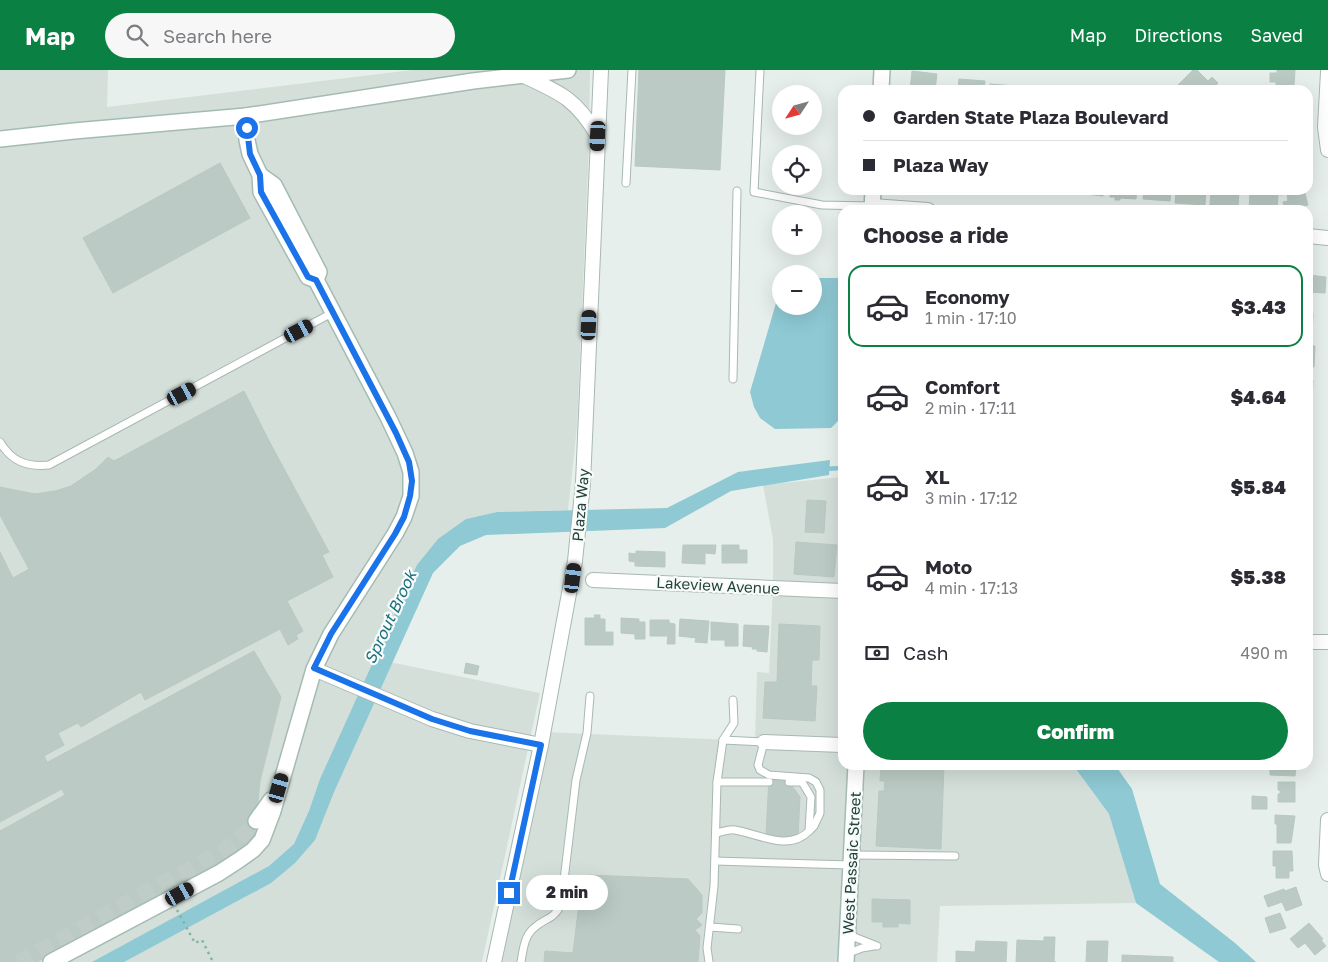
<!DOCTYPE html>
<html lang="en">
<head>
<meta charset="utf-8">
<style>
  :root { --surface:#fff; --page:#f7f7f7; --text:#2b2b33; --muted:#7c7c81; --line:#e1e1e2; --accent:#0b8043 }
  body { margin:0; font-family:"Golos Text",sans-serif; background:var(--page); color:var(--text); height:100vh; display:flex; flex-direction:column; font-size:19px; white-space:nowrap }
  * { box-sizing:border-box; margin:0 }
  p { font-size:16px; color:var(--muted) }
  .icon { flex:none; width:28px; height:28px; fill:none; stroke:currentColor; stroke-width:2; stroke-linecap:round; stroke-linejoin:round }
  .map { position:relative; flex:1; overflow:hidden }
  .panel { position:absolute; left:838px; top:135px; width:475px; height:565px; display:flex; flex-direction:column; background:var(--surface); border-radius:15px; box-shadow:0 5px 20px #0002 }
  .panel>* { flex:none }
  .top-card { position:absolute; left:838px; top:15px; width:475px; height:110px; border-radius:15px; box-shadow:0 5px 20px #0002; display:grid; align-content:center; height:110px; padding:0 25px; background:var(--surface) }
  .needle { width:32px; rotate:234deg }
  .controls { position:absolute; left:772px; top:15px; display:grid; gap:10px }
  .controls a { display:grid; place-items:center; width:50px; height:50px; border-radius:50%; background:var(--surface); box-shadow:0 5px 20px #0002; font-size:25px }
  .end { position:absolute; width:22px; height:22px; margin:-11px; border:6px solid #1a73e8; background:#fff; box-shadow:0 0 0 2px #fff }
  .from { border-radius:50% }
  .bubble { position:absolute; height:35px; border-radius:18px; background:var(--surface); box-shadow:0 5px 20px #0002; font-size:16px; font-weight:800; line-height:35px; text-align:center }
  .car { position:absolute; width:15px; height:30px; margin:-15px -8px; border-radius:6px; box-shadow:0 0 4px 1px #0007; background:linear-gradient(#222 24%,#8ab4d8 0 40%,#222 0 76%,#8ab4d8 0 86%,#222 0) }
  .top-card b { display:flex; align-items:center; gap:18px; height:48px; font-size:19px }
  .top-card b+b { border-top:1px solid var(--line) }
  .top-card i { width:12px; height:12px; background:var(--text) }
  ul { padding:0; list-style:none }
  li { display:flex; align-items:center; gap:15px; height:82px; margin:0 10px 8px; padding:0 15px; border:2px solid transparent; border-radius:15px }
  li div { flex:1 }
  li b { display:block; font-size:19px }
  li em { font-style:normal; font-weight:800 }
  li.selected { border-color:var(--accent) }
  li>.icon { width:45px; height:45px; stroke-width:1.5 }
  h2 { padding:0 25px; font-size:22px; line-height:60px }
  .pay { display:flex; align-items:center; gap:12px; height:55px; padding:0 25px; font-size:19px }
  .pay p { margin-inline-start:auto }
  .action { display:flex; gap:10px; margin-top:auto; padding:10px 25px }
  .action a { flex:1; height:58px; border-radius:30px; background:var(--accent); color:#fff; font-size:20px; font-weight:800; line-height:58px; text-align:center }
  header { display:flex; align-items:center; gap:30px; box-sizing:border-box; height:70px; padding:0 25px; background:var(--accent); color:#fff }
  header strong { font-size:24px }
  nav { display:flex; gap:28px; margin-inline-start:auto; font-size:18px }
  .search { width:350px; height:45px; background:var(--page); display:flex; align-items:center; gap:12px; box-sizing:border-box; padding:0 18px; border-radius:28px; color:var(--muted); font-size:19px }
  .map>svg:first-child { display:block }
</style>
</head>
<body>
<header>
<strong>Map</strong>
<div class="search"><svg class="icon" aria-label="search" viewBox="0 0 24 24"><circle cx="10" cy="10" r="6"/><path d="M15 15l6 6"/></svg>Search here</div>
<nav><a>Map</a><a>Directions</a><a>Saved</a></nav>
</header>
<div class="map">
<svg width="1328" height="892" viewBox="0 0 1328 892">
  <rect width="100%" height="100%" fill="#e6efeb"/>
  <g fill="#d4dfda">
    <path d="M0,0H108L107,37L412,0H590L589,74L577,357L568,440L497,442L466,449L375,589L540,623L482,892H0Z"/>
    <path d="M842,407V695H1073L1109,744L1136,833L940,836L937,892H494L543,662L755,671L757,602L769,603L773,518V469L763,415Z"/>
  </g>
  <g fill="#8ec9d4">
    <path d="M814,208H842V292L838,351L831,358L775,359L760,348L754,337L750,322L781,216V236H814Z"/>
    <path d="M830,390L829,405L731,421L665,458L486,465L460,476L433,503L334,722L315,770L295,793L271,813L124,892H92L269,796L294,774L309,741L320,709L417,495L438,469L466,449L497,442L667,438L738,402Z"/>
    <path d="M1073,695H1115L1132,719L1160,814L1235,873L1256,892H1219L1136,833L1109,744Z"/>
  </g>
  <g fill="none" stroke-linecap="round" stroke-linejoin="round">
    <path stroke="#8ec9d4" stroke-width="4.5" d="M824,399L842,398"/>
  </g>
  <g fill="#bbcac4" stroke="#b8c9c2">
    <path d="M639,0H725L720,100L635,96Z"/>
    <path d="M1193,0H1197L1208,11L1212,7L1218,13L1212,20H1181L1177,16Z"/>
    <path d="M1277,0H1295L1294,16L1276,15V12H1270V3H1277Z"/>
    <path d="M912,1L937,4L935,20H910Z"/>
    <path d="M959,9L985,11L984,20H958Z"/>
    <path d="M990,14L1016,16V20H990Z"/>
    <path d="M220,93L250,148L113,223L83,168Z"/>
    <path d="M1069,120H1104L1103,126L1068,122Z"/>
    <path d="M1110,120H1137L1136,129L1120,128V130H1115V127H1110Z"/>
    <path d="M1144,120H1171L1170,131L1143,129Z"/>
    <path d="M1174,120H1206L1205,135L1175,133L1176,122Z"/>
    <path d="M1211,120L1239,121L1238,137L1210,135Z"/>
    <path d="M1279,120H1304L1308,135L1285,140L1283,132L1288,131L1287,124L1280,125Z"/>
    <path d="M1250,123L1278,124L1277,140H1249Z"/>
    <path d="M1308,205L1326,207L1325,223L1308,222Z"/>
    <path d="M1308,242L1313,243L1312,270L1308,269Z"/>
    <path d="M1308,275L1315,276L1314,297L1308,296Z"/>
    <path d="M1308,310H1313L1312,338H1308Z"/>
    <path d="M244,321L268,369L329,482L322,485L333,507L287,531L303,561L296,565L298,569L288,575L280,559L145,630L141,622L81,657L78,653L58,663L64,675L44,686L62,719L0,752V482L13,508L29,499L0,445V417L35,424L55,421L71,416L96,399L108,387L114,391Z"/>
    <path d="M807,430L826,431L824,463L805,462Z"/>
    <path d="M796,472L837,475L834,507L794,504Z"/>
    <path d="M683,475H716L715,484L705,483V494L682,493Z"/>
    <path d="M722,475H739V480H747V493H722Z"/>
    <path d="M636,481L665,482V497L635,496V492L629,491V483L636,484Z"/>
    <path d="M594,545H600V549H605V562H613V575H585V548H595Z"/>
    <path d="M621,548L639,549V552H645V569H635V564L621,563Z"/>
    <path d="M680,549L709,551L707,573L695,572L696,568L679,566Z"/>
    <path d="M650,550H669V553L675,554V574H667L668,566H650Z"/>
    <path d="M711,552L738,554V576H725V570H711Z"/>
    <path d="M779,554L820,556L819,590H812L811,616H817L815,651L763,648L765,612H777Z"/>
    <path d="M744,555L769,556L767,582L757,581V579H752L753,577L743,576Z"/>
    <path d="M254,581L281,627L260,711L254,771L228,790L37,892H0V761L65,725L48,692Z"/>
    <path d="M466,593L479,596L477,605L464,603Z"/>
    <path d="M881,695H944L941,779L876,776L879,721H884L885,711H880Z"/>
    <path d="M1270,695H1299L1298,699H1296L1295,706L1270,705Z"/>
    <path d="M769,708L787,709L800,727L798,767L766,765Z"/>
    <path d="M1278,712H1295V732H1278V724H1280V720H1278Z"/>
    <path d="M1252,726L1267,727V739H1252Z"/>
    <path d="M1275,745L1295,746L1291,773H1277V754H1275Z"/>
    <path d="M1273,781H1292L1293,801H1289V808H1276V796H1273Z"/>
    <path d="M589,805L688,809L702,825V843L696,849L702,855L695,860L700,866L698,892H544L545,881L573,883L582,809Z"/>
    <path d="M1296,817L1302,835L1286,841L1282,832L1268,837L1264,826L1284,819L1285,821Z"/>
    <path d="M872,829L910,830V854L898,853V857H883V852H872Z"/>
    <path d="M1280,843L1286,858L1270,863L1265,848Z"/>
    <path d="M1309,853L1323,869L1321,870L1326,876L1315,885L1305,873L1298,878L1290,869Z"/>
    <path d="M1044,867H1055L1054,892H1056H1016L1017,870L1044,871Z"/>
    <path d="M976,871L1007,872L1006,892H956V881L975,882Z"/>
    <path d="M1087,871H1108L1107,892H1086Z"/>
    <path d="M1122,885L1173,887V892H1122Z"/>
  </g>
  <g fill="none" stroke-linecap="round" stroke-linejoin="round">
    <path stroke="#bfccc8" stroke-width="15" stroke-dasharray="15 8" stroke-linecap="butt" d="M18,892L222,781L235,772L256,751"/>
    <defs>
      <g id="lane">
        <path d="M760,0L754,122L822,135L872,136"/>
        <path d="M626,113L632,0"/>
        <path d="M733,309L737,121"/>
        <path d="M0,372C12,392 27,397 49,395L332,243"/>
        <path d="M723,670L764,672L758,695L760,700L769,705L809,708L816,712L820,720V743L814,756L809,761"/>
        <path d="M717,712H769"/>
        <path d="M716,763C722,762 729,759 735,760C759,764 789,782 809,761L811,727L802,712H789"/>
        <path d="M851,785L955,786"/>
        <path d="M715,791L851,795"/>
        <path d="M710,857L738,859"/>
        <path d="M850,861L854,867L877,876"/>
        <path d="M846,884L862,878L874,876"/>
        <path d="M521,892C523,881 524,866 534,858C546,847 552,851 561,835L576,710L587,663L590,626"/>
        <path d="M709,892L707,878L714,816L717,712L723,670L734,653L733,630"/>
      </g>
      <g id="street">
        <path d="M1328,2L1325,57L1328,80"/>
        <path d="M524,6C561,23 576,29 598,66"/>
        <path d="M872,136L928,140"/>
        <path d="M1308,166L1328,168"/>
        <path d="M593,510L842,521"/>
        <path d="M1308,572H1328"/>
        <path d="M314,599L432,649L470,661L541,675"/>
        <path d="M764,672L842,675"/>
        <path d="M1328,750L1326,795L1328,804"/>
        <path d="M494,892L541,675L575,491L583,413L601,0"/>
      </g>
      <g id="secondary">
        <path d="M881,20L882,0"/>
        <path d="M0,69L74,61L246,46"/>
        <path d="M260,105L274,115L319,202L316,210"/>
        <path d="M872,140L873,120"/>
        <path d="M256,751L271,730"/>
        <path d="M51,892L219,803L239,790L253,780L262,770L273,741L314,599L331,564L395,464L404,447L411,426V402L405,383L388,347L316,210L308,207L261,122L260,105L250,84L247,70L246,46L473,11L568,0"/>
        <path d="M846,892L856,695"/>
      </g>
    </defs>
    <use href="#lane" stroke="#a8b8b2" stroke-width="9"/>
    <use href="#street" stroke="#a8b8b2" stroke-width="16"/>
    <use href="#secondary" stroke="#a4bbb3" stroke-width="18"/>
    <path stroke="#86b3a5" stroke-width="2.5" stroke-dasharray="2.5 4" stroke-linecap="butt" d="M177,840L195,873L202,870L212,890"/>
    <use href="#lane" stroke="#fff" stroke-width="7"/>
    <use href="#street" stroke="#fff" stroke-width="14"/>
    <use href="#secondary" stroke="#fff" stroke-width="15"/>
  </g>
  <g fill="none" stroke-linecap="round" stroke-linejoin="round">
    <path stroke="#1a73e8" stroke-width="6" d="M247,58L250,84L260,105L261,122L308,207L316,210L396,363L409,392L412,411L410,426L404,447L395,464L331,564L314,598L432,649L470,661L541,675L509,823"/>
  </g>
  <g text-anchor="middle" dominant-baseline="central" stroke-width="4.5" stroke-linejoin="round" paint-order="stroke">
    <g font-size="15" fill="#24423a" stroke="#f7fbf9">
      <text transform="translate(580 435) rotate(-85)">Plaza Way</text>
      <text transform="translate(718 515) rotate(3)">Lakeview Avenue</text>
      <text transform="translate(851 793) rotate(-87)">West Passaic Street</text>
    </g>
    <g font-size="16" font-style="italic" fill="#1c6f80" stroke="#f7fbf9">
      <text transform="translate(390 547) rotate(-65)">Sprout Brook</text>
    </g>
  </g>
</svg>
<div class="controls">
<a><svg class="needle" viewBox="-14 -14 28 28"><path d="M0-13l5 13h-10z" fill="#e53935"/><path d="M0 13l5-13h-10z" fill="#7c7c81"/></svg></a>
<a><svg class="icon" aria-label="locate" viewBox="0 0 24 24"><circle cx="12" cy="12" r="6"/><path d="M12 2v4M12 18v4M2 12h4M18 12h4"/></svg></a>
<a>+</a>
<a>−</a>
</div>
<i class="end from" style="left:247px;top:58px"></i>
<i class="end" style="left:509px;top:823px"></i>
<div class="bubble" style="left:526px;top:805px;width:82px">2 min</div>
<i class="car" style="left:598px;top:66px;rotate:183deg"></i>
<i class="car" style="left:589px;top:255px;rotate:3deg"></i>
<i class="car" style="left:299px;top:261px;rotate:62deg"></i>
<i class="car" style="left:182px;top:324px;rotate:62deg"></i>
<i class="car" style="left:573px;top:508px;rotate:7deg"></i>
<i class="car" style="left:279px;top:718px;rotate:16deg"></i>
<i class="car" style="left:180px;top:824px;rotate:61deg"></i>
<div class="top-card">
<b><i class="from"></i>Garden State Plaza Boulevard</b>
<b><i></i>Plaza Way</b>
</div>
<section class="panel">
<h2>Choose a ride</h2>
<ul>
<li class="selected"><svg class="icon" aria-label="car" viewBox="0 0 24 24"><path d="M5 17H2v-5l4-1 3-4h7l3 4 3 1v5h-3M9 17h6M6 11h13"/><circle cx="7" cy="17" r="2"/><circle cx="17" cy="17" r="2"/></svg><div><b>Economy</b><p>1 min · 17:10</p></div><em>$3.43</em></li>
<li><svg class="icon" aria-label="car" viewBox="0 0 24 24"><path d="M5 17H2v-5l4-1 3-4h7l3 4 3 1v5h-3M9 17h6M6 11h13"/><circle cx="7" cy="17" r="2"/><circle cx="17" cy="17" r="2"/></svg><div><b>Comfort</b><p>2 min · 17:11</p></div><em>$4.64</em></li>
<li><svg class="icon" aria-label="car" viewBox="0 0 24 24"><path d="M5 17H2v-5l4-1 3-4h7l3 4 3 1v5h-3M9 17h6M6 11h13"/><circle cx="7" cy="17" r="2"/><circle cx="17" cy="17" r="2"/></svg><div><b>XL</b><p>3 min · 17:12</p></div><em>$5.84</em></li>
<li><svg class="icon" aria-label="car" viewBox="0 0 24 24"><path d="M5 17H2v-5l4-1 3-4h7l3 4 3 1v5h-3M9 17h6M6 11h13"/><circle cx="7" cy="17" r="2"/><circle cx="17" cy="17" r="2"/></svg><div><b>Moto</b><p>4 min · 17:13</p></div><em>$5.38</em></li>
</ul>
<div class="pay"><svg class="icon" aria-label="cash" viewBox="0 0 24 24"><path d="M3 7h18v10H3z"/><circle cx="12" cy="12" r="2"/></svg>Cash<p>490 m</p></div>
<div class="action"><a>Confirm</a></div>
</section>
</div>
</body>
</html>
